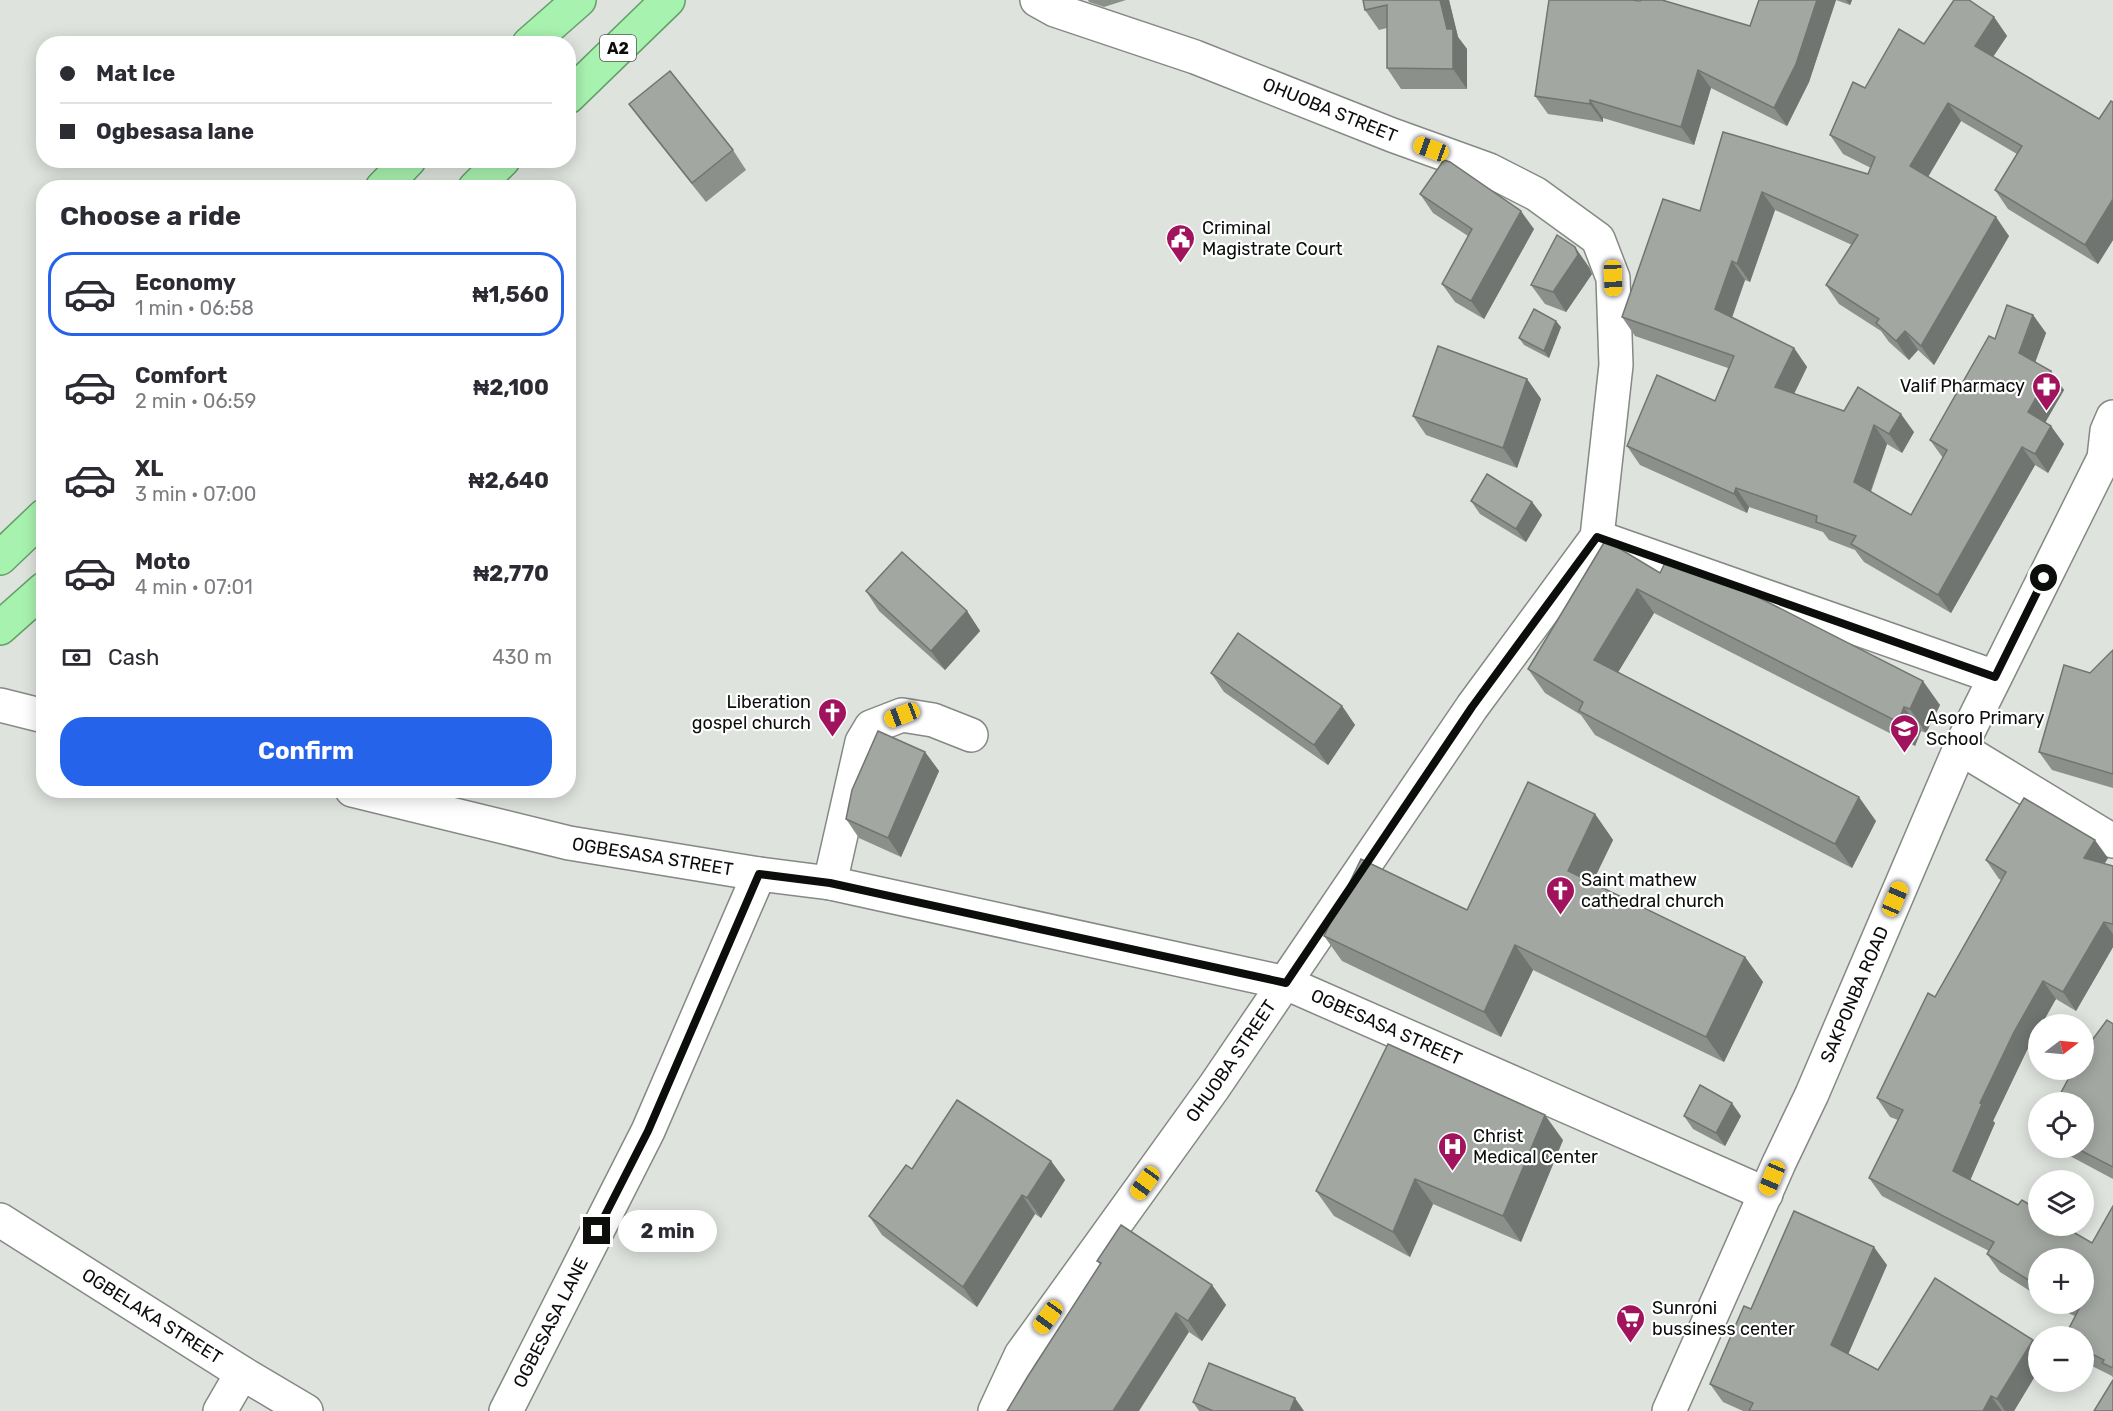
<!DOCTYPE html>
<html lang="en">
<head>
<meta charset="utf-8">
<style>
  :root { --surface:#fff; --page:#f2f2f3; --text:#2b2b33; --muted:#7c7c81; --line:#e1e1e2; --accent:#2563eb }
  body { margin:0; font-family:Rubik,sans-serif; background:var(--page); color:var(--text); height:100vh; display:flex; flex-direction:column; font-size:22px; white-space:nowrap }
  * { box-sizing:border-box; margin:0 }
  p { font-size:20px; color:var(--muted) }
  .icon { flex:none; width:33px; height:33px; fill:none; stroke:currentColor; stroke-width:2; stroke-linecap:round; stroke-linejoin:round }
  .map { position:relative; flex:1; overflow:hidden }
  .details { position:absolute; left:36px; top:180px; width:540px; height:618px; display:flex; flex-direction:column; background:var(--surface); border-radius:24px; box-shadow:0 3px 15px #0003 }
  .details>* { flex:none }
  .hud { position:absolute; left:36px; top:36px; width:540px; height:132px; border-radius:24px; box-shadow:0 3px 15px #0003; display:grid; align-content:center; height:132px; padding:0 24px; background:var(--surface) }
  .needle { width:39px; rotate:74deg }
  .tools { position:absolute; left:2028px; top:1014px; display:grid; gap:12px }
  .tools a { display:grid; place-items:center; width:66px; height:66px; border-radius:50%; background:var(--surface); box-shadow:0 3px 15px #0003; font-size:30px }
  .end { position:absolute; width:27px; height:27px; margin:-14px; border:8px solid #0c0e0c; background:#fff; box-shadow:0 0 0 3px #fff }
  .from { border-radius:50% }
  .bubble { position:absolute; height:42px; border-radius:21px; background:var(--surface); box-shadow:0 3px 15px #0003; font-size:20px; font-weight:700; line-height:42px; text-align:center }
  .car { position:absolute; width:18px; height:36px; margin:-18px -9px; border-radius:8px; box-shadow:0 0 4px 2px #0007; background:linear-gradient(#f5c518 24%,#345 0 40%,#f5c518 0 76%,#345 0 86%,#f5c518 0) }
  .hud b { display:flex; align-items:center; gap:21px; height:57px; font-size:22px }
  .hud b+b { border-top:2px solid var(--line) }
  .hud i { width:15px; height:15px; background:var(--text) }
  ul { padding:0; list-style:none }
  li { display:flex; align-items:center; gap:18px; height:84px; margin:0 12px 9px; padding:0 12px; border:3px solid transparent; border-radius:24px }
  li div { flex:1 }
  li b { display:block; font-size:22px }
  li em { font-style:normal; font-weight:700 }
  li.on { border-color:var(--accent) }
  li>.icon { width:54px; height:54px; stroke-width:1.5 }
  h2 { padding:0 24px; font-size:27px; line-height:72px }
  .pay { display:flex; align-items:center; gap:15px; height:66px; padding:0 24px; font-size:22px }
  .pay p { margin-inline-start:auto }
  .cta { display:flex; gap:12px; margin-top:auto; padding:12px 24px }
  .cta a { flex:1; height:69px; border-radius:24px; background:var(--accent); color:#fff; font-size:24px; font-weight:700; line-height:69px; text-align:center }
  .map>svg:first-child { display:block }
</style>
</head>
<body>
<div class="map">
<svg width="2113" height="1411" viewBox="0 0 2113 1411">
  <rect width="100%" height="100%" fill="#dee3de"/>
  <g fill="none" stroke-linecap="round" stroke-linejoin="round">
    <defs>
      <g id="minor">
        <path d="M1597,537L1995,677"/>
        <path d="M0,705L44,716"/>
        <path d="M1960,748L2113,841"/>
        <path id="s1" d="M352,790L569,843L759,874L830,883L1286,983L1766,1194"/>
        <path d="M830,883L862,742L871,727L902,715L933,720L971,735"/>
        <path id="s2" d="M0,1220L242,1373L306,1411"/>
        <path d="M220,1411L242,1373"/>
        <path id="s3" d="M506,1411L648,1131L759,874"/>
        <path id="s4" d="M995,1411L1021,1355L1214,1087L1472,707L1597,537L1616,365L1613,278L1598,239L1536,194L1489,170L1392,135L1195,57L1055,10L1037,0"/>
      </g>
      <g id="secondary">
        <path id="s5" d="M1669,1411L1779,1163L1812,1094L1960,748L2104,458L2107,431L2113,417"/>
      </g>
      <g id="trunk">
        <path d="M529,44L579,0"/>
        <path d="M568,97L668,0"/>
        <path d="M382,188L409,160"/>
        <path d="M475,188L503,160"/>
        <path d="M0,558L44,516"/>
        <path d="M0,628L44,589"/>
      </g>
    </defs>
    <use href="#minor" stroke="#848984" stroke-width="36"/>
    <use href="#secondary" stroke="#848984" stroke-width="36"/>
    <use href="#trunk" stroke="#63a069" stroke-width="36"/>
    <use href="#minor" stroke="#fff" stroke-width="33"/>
    <use href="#secondary" stroke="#fff" stroke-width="33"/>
    <use href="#trunk" stroke="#a8f2af" stroke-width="33"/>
  </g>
  <g fill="#8b908b">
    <path d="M1088,0H1126L1104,7L1089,2Z"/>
    <path d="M1363,0H1449L1458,37L1467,49V89H1401L1387,68V28L1379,30L1365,10Z"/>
    <path d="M1759,0H1852L1850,5L1836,0L1809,82L1787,126L1711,88L1694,145L1603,118V122L1548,114L1535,96L1750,26Z"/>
    <path d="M1994,17L2007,36L1993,57L2099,119L2113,102V240L2098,264L2008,209L1995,190L2017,154L1961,121L1928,177L2009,236L1934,365L1918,350L1909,360L1889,342L1881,331L1839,304L1826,285L1852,245L1775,210L1750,282L1745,280L1732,318L1794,348L1807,367L1794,394L1844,411L1914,432L1902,453L1887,444L1871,492L1911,515L1943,458L1930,440L1995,339L2033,315L2046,333L2035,362L2051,371L2064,390L2045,422L2064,444L2048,473L2035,465L1951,613L1864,562L1855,550L1829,540L1823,532L1749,507L1747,513L1640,465L1627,446L1715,401L1728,368L1635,336L1622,317L1700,211L1723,132L1868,174L1871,168L1843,154L1830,135L1865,88L1924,44Z"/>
    <path d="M629,104L733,150L746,170L706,202L643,123Z"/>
    <path d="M1420,194L1534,229L1484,319L1455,302L1442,284L1468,236L1433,213Z"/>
    <path d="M1589,267L1592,274L1566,312L1545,304L1531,285Z"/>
    <path d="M1561,327L1549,358L1524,345L1519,338Z"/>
    <path d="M1527,379L1541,399L1517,468L1426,435L1413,416Z"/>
    <path d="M1471,501L1532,502L1542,515L1526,542L1480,514Z"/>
    <path d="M1605,541L1660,573L1940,705L1926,733L1921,731L1915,746L1654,613L1618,672L1876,821L1852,868L1595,735L1581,715L1545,693L1528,669Z"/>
    <path d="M866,591L967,611L980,631L945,670L879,611Z"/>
    <path d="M2113,650V788L2052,770L2039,752L2090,673Z"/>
    <path d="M1211,673L1342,706L1355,725L1328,765L1224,692Z"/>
    <path d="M925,752L939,771L901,857L859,838L846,819Z"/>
    <path d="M1595,814L1613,840L1592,883L1745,957L1763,982L1724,1062L1533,970L1501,1037L1342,961L1324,936L1467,910Z"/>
    <path d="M2108,858L2104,864L2113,866V947L2076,1011L2056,999L2038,1024V1031L2027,1050L1993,1121L1995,1123L1970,1180L2092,1243L2113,1206V1378L2112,1376L2084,1362V1336L2075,1316L2061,1310L2051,1304H2084L2038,1258V1296L2000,1272L1987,1254L1989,1251L1882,1196L1869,1178L1898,1120L1890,1117L1877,1098L2001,880L1999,879L1986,860Z"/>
    <path d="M2113,1024V1179L2055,1148H2084Z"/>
    <path d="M1684,1116H1741L1725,1146L1693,1129Z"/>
    <path d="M1563,1140L1521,1242L1433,1204L1410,1257L1334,1216L1316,1191Z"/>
    <path d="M1051,1161L1065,1180L1041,1218L1035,1214L977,1307L882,1235L869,1216Z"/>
    <path d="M1097,1261L1212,1285L1226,1305L1202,1341L1189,1332L1100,1264Z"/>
    <path d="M1887,1265L1848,1354L1878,1370L2038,1371L2014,1411H1743L1723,1402L1710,1384L1751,1309Z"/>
    <path d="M1193,1402L1304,1411H1199Z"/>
  </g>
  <g fill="#717571">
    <path d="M1440,0H1449L1458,37L1467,49V89L1453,69L1447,29Z"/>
    <path d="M1817,0H1836L1809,82L1787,126L1774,108Z"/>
    <path d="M1846,0H1852L1850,5Z"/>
    <path d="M1994,17L2007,36L1988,64L1975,46Z"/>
    <path d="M1698,70L1711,88L1694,145L1681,127Z"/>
    <path d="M1590,100L1603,118V122L1590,104Z"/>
    <path d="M1948,103L1961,121L1923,185L1910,166Z"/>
    <path d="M1762,192L1775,210L1750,282L1737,264Z"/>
    <path d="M2113,199V240L2098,264L2085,245Z"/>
    <path d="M1521,211L1534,229L1484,319L1471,301Z"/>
    <path d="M1996,217L2009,236L1934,365L1921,346Z"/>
    <path d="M1575,247L1589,267L1592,274L1566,312L1553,292Z"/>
    <path d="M1732,261L1745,280L1728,328L1715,309Z"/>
    <path d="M2033,315L2046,333L2032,371L2019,353Z"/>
    <path d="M1556,321L1561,327L1549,358L1544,351Z"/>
    <path d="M1905,331L1918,350L1909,360L1896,341Z"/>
    <path d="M1794,348L1807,367L1788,406L1775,387Z"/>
    <path d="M2051,371L2064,390L2041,430L2028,412Z"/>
    <path d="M1527,379L1541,399L1517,468L1503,448Z"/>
    <path d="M1901,414L1914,432L1902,453L1889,434Z"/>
    <path d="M1874,425L1887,444L1867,501L1854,482Z"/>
    <path d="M2051,426L2064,444L2048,473L2035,454Z"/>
    <path d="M2022,447L2035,465L1951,613L1938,595Z"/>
    <path d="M1736,488L1749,507L1747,513L1734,494Z"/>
    <path d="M1532,502L1542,515L1526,542L1516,529Z"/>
    <path d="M1637,589L1654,613L1611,684L1594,660Z"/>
    <path d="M967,611L980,631L945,670L931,651Z"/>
    <path d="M1923,681L1940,705L1926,733L1910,709Z"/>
    <path d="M1342,706L1355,725L1328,765L1314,745Z"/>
    <path d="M1904,707L1921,731L1915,746L1898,722Z"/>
    <path d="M925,752L939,771L901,857L888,838Z"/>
    <path d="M1859,797L1876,821L1852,868L1835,844Z"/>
    <path d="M1595,814L1613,840L1586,896L1568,871Z"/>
    <path d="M2095,840L2108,858L2097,876L2084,858Z"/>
    <path d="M2104,922L2113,934V947L2076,1011L2063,992Z"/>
    <path d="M1515,945L1533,970L1501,1037L1484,1012Z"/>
    <path d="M1745,957L1763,982L1724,1062L1706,1037Z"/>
    <path d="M2043,981L2056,999L2042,1024H2038V1031L2027,1050L1993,1121L1995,1123L1966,1190L1953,1171L1980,1103L2014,1032Z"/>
    <path d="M1732,1103L1741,1116L1725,1146L1716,1133Z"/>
    <path d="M1545,1115L1563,1140L1521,1242L1503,1216Z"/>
    <path d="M1051,1161L1065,1180L1041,1218L1027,1198Z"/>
    <path d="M1415,1179L1433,1204L1410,1257L1393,1232Z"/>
    <path d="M1022,1195L1035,1214L977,1307L963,1287Z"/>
    <path d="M1874,1247L1887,1265L1844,1364L1831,1345Z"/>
    <path d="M1212,1285L1226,1305L1202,1341L1188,1321Z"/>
    <path d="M1176,1313L1189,1332L1139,1411H1113Z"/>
    <path d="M2033,1340L2038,1347V1371L2014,1411H2005L1997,1399Z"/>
    <path d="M1991,1396L2002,1411H1983Z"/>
    <path d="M1295,1398L1304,1411H1290Z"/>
  </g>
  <g fill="#a2a7a2" stroke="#717571" stroke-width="1.5">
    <path d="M1363,0H1440L1447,29H1453V69L1387,68V5L1365,10Z"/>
    <path d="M1549,0H1632L1640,1L1641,0H1662L1750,26L1759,0H1817L1796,64L1774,108L1698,70L1681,127L1590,100V104L1535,96Z"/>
    <path d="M1954,0H1969L1994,17L1975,46L2099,119L2111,101L2113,102V199L2085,245L1995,190L2022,146L1948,103L1910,166L1996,217L1921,346L1905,331L1896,341L1876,323L1879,319L1826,285L1858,235L1762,192L1737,264L1732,261L1715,309L1794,348L1775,387L1844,411L1858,387L1901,414L1889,434L1874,425L1854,482L1911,515L1947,450L1930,440L1989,336L1995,339L2007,305L2033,315L2019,353L2051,371L2028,412L2051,426L2035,454L2022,447L1938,595L1851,544L1856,536L1816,522L1817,516L1736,488L1734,494L1627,446L1657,375L1715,401L1734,356L1622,317L1663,199L1700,211L1723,132L1868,174L1875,157L1830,135L1853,82L1865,88L1899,29L1924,44Z"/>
    <path d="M670,71L733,150L692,183L629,104Z"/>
    <path d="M1444,160L1450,162L1521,211L1471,301L1442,284L1472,229L1420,194Z"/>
    <path d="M1557,235L1575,247L1578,255L1553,292L1531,285Z"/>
    <path d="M1534,309L1556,321L1544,351L1519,338Z"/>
    <path d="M1438,346L1527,379L1503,448L1413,416Z"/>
    <path d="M1487,474L1532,502L1516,529L1471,501Z"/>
    <path d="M1605,541L1612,544L1660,573L1665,563L1746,591L1923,681L1910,709L1904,707L1898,722L1637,589L1594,660L1859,797L1835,844L1579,711L1583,702L1528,669Z"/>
    <path d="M902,552L967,611L931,651L866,591Z"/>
    <path d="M1238,633L1342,706L1314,745L1211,673Z"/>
    <path d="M2113,650V774L2039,752L2064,665L2090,673Z"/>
    <path d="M878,731L925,752L888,838L846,819L852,790Z"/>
    <path d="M1528,782L1595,814L1568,871L1745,957L1706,1037L1515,945L1484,1012L1324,936L1361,859L1467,910Z"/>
    <path d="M2024,798L2095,840L2084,858L2113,866V924L2104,922L2063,992L2043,981L2014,1032L1980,1103L1982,1104L1953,1171L2018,1205L2022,1200L2038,1210V1226H2063L2092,1243L2113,1206V1368L2102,1363L2104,1360L2084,1350V1336H2065L2081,1305L2077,1304H2084V1258H2038V1286L1987,1254L1994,1242L1869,1178L1903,1110L1877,1098L1928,993L1935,997L2006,872L1986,860Z"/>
    <path d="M2107,1020L2113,1024V1167L2076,1148H2084V1102H2056L2073,1070H2084V1051Z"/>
    <path d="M1388,1044L1545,1115L1503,1216L1415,1179L1393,1232L1316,1191Z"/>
    <path d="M1700,1085L1732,1103L1716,1133L1684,1116Z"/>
    <path d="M957,1100L1051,1161L1027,1198L1022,1195L963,1287L869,1216L906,1165L912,1169Z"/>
    <path d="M1794,1211L1874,1247L1831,1345L1878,1370L1935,1278L2033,1340L1997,1399L1991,1396L1983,1411H1749L1753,1403L1710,1384L1744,1306L1751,1309Z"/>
    <path d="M1121,1225L1212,1285L1188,1321L1176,1313L1113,1411H1007L1028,1376L1101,1263L1097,1261Z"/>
    <path d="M1209,1363L1295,1398L1290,1411H1213L1193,1402Z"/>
    <path d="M2113,1380V1411H2094Z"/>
  </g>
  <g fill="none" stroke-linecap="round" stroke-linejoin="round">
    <path stroke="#0c0e0c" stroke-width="8" d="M597,1231L648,1131L759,874L830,883L1286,983L1472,707L1597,537L1995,677L2044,578"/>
  </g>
  <defs>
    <symbol id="civic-pin" viewBox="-11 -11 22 30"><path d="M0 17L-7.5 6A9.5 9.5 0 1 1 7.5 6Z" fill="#a1145d" stroke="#fff"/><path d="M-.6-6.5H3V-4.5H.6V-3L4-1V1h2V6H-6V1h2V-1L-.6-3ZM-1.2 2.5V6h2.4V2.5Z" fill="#fff"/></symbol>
    <symbol id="pharmacy-pin" viewBox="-11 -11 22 30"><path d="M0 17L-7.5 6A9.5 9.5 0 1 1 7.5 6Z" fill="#a1145d" stroke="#fff"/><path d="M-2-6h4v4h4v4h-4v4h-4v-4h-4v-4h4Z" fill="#fff"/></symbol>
    <symbol id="church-pin" viewBox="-11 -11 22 30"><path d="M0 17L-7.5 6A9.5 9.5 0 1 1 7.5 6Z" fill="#a1145d" stroke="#fff"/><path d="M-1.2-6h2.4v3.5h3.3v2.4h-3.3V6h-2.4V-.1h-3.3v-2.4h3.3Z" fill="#fff"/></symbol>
    <symbol id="school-pin" viewBox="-11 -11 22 30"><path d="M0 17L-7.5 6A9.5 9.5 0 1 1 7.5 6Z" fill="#a1145d" stroke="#fff"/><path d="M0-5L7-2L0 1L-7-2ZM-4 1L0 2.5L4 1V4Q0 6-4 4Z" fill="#fff"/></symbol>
    <symbol id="hospital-pin" viewBox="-11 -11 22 30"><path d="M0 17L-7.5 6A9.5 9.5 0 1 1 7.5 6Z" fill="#a1145d" stroke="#fff"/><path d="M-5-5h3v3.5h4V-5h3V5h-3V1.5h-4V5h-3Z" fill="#fff"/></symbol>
    <symbol id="supermarket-pin" viewBox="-11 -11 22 30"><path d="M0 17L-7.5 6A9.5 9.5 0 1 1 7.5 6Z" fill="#a1145d" stroke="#fff"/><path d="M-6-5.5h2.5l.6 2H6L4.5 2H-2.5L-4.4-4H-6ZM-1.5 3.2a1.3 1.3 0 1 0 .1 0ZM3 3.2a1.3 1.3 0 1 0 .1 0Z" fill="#fff"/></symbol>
  </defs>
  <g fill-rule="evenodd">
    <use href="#civic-pin" x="1164" y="222" width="33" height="45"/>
    <use href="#pharmacy-pin" x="2030" y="370" width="33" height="45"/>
    <use href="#church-pin" x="816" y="696" width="33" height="45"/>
    <use href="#school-pin" x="1888" y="712" width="33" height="45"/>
    <use href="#church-pin" x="1544" y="874" width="33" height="45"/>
    <use href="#hospital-pin" x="1436" y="1130" width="33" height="45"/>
    <use href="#supermarket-pin" x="1614" y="1302" width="33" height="45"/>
  </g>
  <g text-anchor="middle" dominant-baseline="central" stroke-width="4.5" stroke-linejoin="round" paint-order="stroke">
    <rect fill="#fff" stroke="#555655" stroke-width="1.5" x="600" y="35" width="36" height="26" rx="4.5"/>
    <g font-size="16" font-weight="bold" fill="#0c0e0c">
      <text x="618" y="48">A2</text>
    </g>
    <g font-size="18" fill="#0c0e0c" stroke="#fff">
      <text transform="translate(1330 110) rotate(22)">OHUOBA STREET</text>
      <text stroke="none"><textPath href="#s1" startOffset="308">OGBESASA STREET</textPath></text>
      <text stroke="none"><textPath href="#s5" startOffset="456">SAKPONBA ROAD</textPath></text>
      <text stroke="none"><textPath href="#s1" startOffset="1064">OGBESASA STREET</textPath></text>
      <text stroke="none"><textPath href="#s4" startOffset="423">OHUOBA STREET</textPath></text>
      <text stroke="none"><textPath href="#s2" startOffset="180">OGBELAKA STREET</textPath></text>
      <text stroke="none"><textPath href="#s3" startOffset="99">OGBESASA LANE</textPath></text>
    </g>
    <g font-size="18" fill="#0c0e0c" stroke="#fff" text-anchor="start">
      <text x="1202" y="228">Criminal<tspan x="1202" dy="21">Magistrate Court</tspan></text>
      <text x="2025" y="386" text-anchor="end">Valif Pharmacy</text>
      <text x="811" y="702" text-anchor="end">Liberation<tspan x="811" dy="21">gospel church</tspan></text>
      <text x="1926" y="718">Asoro Primary<tspan x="1926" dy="21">School</tspan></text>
      <text x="1581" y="880">Saint mathew<tspan x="1581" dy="21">cathedral church</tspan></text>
      <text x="1473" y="1136">Christ<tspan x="1473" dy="21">Medical Center</tspan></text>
      <text x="1652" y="1308">Sunroni<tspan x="1652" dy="21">bussiness center</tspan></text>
    </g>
  </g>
</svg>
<div class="tools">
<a><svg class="needle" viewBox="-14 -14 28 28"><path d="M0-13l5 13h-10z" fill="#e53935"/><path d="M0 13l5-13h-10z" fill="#7c7c81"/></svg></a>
<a><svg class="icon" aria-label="locate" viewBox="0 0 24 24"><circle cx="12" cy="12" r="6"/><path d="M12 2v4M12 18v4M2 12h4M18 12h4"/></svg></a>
<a><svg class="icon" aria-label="layers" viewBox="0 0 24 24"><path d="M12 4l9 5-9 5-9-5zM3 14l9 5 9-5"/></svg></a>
<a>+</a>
<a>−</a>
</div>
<i class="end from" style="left:2044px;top:578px"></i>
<i class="end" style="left:597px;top:1231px"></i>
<div class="bubble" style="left:618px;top:1210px;width:99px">2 min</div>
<i class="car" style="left:1431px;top:149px;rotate:290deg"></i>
<i class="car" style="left:1613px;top:278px;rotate:178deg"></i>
<i class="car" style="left:902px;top:715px;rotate:249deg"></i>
<i class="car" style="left:1895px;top:899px;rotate:23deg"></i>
<i class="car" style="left:1772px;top:1178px;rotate:203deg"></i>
<i class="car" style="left:1145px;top:1183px;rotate:216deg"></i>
<i class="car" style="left:1048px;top:1317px;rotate:216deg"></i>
<div class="hud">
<b><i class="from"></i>Mat Ice</b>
<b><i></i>Ogbesasa lane</b>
</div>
<section class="details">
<h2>Choose a ride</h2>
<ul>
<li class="on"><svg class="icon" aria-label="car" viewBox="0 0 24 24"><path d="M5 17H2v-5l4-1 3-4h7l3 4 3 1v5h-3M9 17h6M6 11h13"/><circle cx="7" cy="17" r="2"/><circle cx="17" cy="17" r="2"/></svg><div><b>Economy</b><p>1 min · 06:58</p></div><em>₦1,560</em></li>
<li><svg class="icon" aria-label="car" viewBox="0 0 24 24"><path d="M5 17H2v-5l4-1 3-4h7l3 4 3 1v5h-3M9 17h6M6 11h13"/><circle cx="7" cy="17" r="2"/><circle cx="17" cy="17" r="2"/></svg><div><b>Comfort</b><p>2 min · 06:59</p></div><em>₦2,100</em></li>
<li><svg class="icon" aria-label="car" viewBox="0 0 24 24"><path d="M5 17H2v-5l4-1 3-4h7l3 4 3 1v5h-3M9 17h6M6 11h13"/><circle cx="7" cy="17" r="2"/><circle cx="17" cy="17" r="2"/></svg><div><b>XL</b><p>3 min · 07:00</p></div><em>₦2,640</em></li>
<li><svg class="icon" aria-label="car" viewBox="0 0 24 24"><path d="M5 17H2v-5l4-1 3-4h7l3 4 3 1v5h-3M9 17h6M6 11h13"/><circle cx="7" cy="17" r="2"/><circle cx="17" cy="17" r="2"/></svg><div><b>Moto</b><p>4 min · 07:01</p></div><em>₦2,770</em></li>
</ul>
<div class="pay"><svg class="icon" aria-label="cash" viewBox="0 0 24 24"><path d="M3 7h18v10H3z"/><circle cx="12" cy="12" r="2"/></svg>Cash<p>430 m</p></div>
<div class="cta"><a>Confirm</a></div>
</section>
</div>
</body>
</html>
